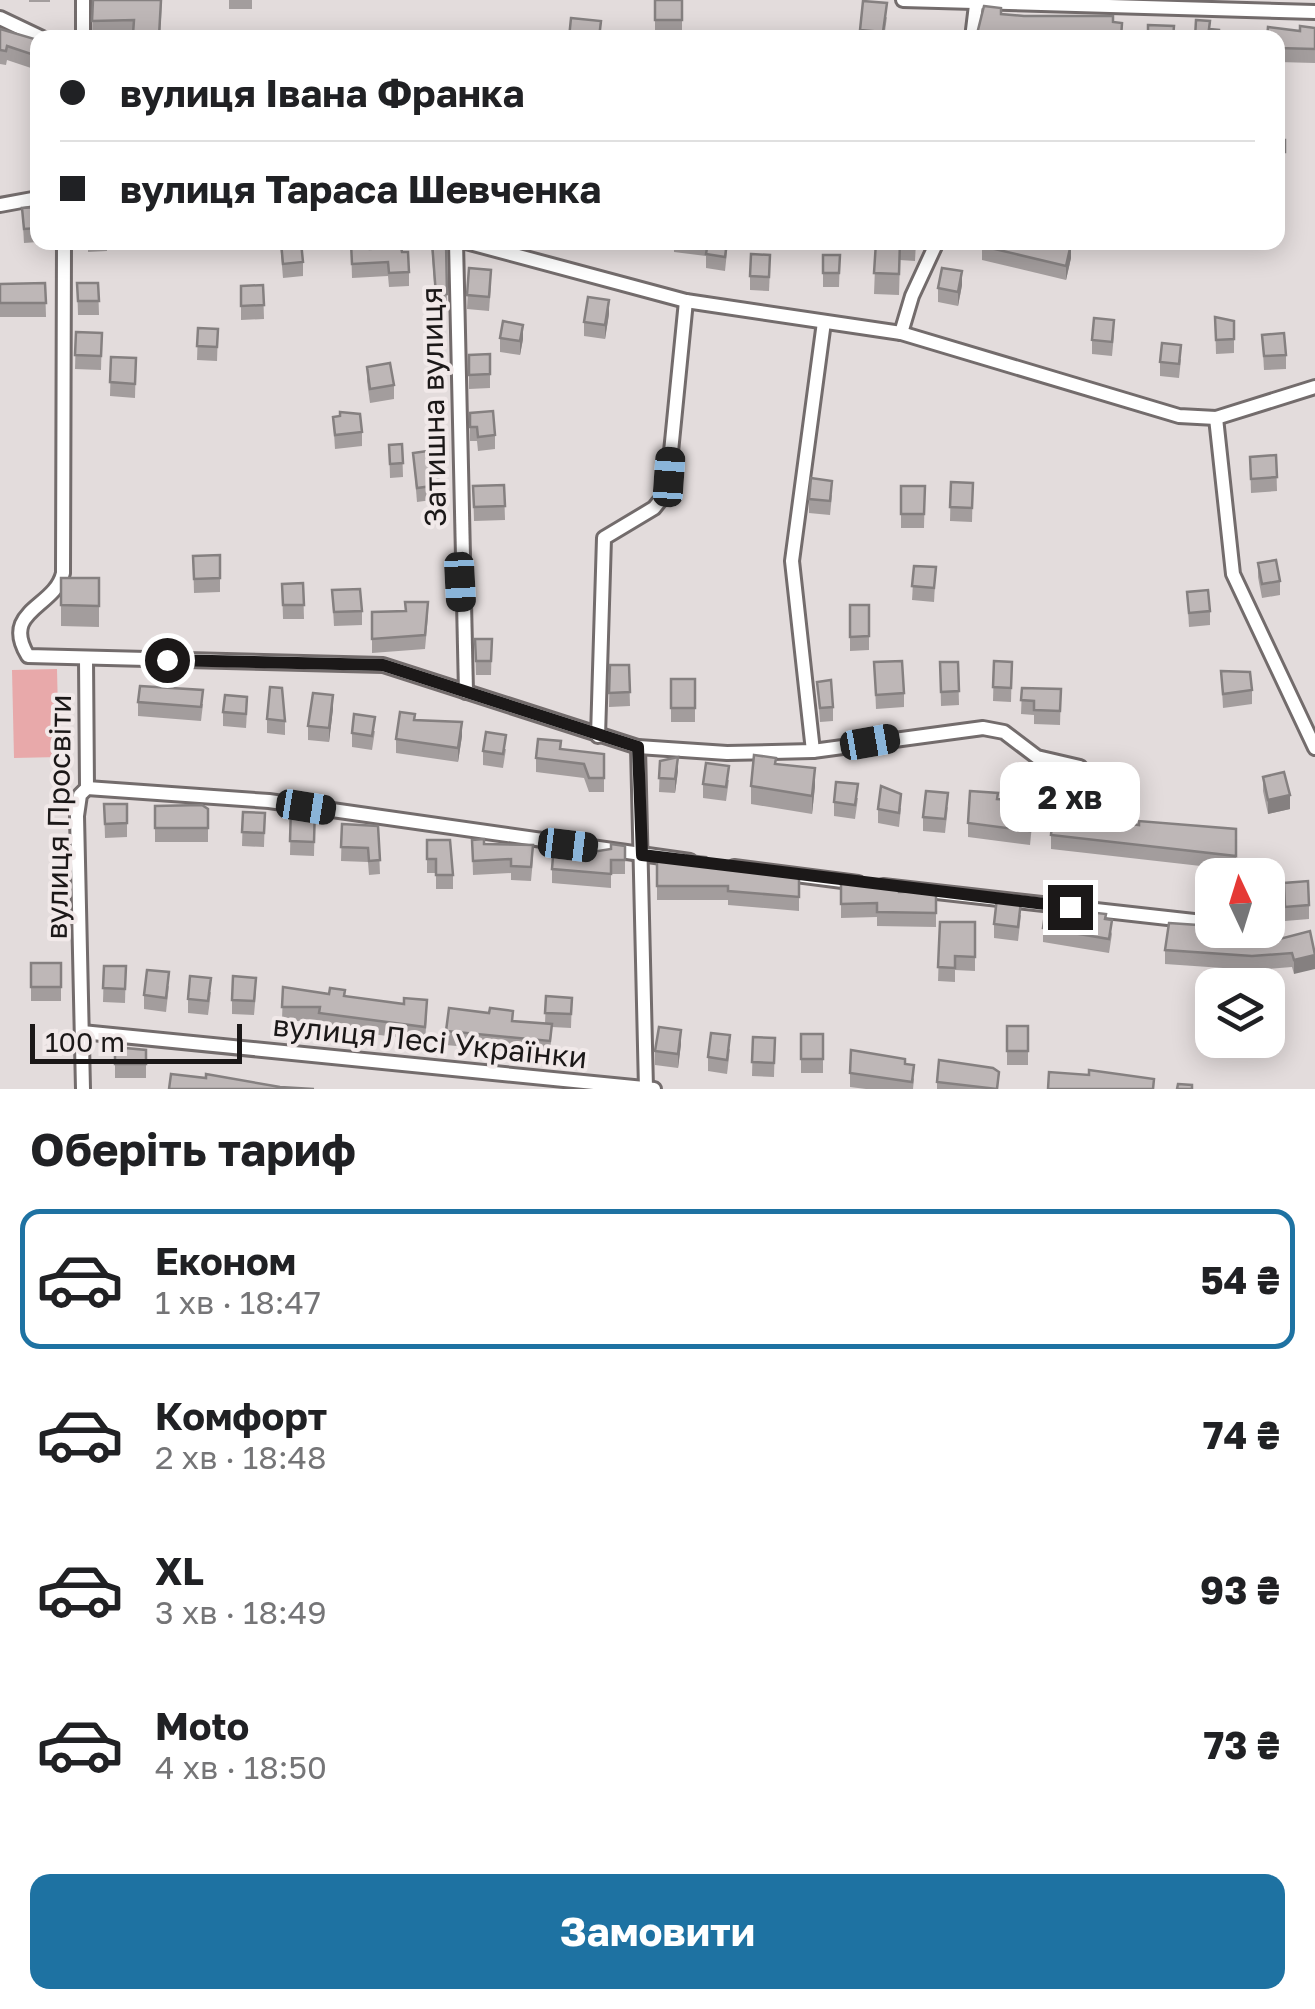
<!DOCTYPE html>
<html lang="uk">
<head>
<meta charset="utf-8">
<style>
  :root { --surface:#fff; --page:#f2f2f2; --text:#202124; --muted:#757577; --line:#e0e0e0; --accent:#1e72a2 }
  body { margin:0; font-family:"Golos Text",sans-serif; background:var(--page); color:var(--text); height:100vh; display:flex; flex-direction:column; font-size:38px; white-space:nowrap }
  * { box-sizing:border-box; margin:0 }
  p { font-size:32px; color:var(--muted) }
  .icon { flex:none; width:55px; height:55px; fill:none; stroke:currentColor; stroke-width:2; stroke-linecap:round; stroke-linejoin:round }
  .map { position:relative; height:1089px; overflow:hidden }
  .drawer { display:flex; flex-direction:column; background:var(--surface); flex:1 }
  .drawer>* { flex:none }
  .banner { position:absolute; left:30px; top:30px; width:1255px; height:220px; border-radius:20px; box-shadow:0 5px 25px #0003; display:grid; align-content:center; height:220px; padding:0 30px; background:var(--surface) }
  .needle { width:65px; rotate:356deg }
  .buttons { position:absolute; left:1195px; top:858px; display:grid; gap:20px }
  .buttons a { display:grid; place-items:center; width:90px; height:90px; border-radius:20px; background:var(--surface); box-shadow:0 5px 25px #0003; font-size:50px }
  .scale { position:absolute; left:30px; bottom:25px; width:212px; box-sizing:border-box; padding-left:10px; border:5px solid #1b1818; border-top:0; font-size:28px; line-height:35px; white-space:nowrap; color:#1b1818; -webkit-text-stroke:8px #f1e9e9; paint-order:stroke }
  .end { position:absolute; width:45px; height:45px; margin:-22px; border:12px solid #1b1818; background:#fff; box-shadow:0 0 0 5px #fff }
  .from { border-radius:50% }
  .bubble { position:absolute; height:70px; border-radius:20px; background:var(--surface); box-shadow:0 5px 25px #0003; font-size:32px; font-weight:700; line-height:70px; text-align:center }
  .car { position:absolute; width:30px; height:60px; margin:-30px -15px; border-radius:12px; box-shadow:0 0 8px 2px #0007; background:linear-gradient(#222 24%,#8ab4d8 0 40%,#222 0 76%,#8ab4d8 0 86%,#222 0) }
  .banner b { display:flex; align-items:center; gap:35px; height:95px; font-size:38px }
  .banner b+b { border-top:2px solid var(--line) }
  .banner i { width:25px; height:25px; background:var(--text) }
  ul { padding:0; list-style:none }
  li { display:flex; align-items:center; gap:30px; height:140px; margin:0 20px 15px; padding:0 10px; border:5px solid transparent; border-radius:20px }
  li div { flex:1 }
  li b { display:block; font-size:38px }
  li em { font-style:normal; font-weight:700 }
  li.on { border-color:var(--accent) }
  li>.icon { width:90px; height:90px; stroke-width:1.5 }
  h2 { padding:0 30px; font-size:45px; line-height:120px }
  .button { display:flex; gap:20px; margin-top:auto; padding:20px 30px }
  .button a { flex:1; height:115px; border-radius:20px; background:var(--accent); color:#fff; font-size:40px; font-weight:700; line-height:115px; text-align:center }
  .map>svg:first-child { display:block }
</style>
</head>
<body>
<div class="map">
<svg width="1315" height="1089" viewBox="0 0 1315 1089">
  <rect width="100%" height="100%" fill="#e3dcdc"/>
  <path fill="#e8a9aa" d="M57,669L59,757L14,758L12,670Z"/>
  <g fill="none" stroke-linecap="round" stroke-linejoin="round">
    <defs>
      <g id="street">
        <path d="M903,0L1315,12"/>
        <path d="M0,18L42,38"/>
        <path d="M83,38V0"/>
        <path d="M972,38L976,5"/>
        <path d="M0,205L38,198"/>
        <path d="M64,242L63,573C55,608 0,610 28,656L383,665L638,747L727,753L813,751L983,728L1004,732L1037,757L1080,767"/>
        <path d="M456,242L466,692"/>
        <path d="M466,242L686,301L901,333L1179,416L1216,418L1315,387"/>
        <path d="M901,333L912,296L937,242"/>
        <path d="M1216,418L1233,574L1315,748"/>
        <path d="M598,736L604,538L654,508L667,492L686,301"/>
        <path d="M638,747L646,1089"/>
        <path d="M813,751L792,561L824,322"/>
        <path d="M87,788L269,801L690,861"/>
        <path d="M734,867L858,883"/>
        <path d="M883,886L1212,923"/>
        <path d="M82,1032L654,1089"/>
        <path d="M83,1089L77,816L80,795L87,788L86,659"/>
      </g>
    </defs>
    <use href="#street" stroke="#736c6c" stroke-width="18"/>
    <use href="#street" stroke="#fff" stroke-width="12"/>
  </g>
  <g fill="#a39d9d">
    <rect x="29" y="0" width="21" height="2"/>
    <path d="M93,0H162L160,38H92Z"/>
    <rect x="229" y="0" width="23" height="9"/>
    <rect x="655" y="0" width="27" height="34"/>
    <path d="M1001,14L1122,23V38H977V34Z"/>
    <path d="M887,17L884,38H860V30Z"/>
    <path d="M1315,28V63L1278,62V38Z"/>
    <path d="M0,29L38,40V58L34,69L7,60L6,65L0,64Z"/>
    <rect x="1278" y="140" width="7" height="26"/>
    <path d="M38,207V242L24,243L22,208Z"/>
    <path d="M88,242H107V251L88,252Z"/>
    <path d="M280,242L303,262V276L283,278Z"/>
    <path d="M431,242H446L447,308L436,309Z"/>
    <path d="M674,242H728L725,271L706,268V256L674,252Z"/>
    <path d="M876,242H916L915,261L900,260L899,295L874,294Z"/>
    <path d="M351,243L370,249L402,252L409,272V286L389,287L388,276L352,278Z"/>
    <path d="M982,246L1071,258L1066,280L982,260Z"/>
    <path d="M823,255H840L839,287H823Z"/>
    <path d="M469,268L491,284L489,311L467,309Z"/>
    <path d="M770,269L769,291L750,290V276Z"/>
    <path d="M45,283L46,317H0V284Z"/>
    <path d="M77,283H98L99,315H78Z"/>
    <path d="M263,285L264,319L241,320V286Z"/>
    <path d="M962,285L958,306L938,302V288Z"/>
    <path d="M609,314L605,339L584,336V322Z"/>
    <path d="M1215,317L1234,321V353L1216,354Z"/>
    <path d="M198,328L218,329L217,361L197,360Z"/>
    <path d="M76,332L102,333L101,370L75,369Z"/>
    <path d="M1114,334L1112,356L1092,354V340Z"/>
    <path d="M1262,335L1286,355V369L1264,370Z"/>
    <path d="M500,338L523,339L520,355L500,352Z"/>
    <path d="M490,354V388L469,389V355Z"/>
    <path d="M111,357L136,358L135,398L110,396Z"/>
    <path d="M1181,359L1179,378L1160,376V362Z"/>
    <path d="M367,367L394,385V399L370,403L367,381Z"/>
    <path d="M470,413L495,435V449L478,451L477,441H470Z"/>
    <path d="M333,417L362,432V446L335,449Z"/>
    <path d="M402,444L403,477L390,478L389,445Z"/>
    <path d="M413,453L439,485V499L417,502Z"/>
    <path d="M1276,455L1277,491L1251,493L1250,457Z"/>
    <path d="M951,482L973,483L972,522L950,521Z"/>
    <path d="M504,485L505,520L474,521L473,486Z"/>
    <path d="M901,486H925L924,528H901Z"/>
    <path d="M832,495L830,515L809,513V499Z"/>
    <path d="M220,555V592L194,593L193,556Z"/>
    <path d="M1258,563L1280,581V595L1262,598L1258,577Z"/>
    <path d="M914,566L936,567L934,602L912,600Z"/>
    <path d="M61,578H99V627L61,626Z"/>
    <path d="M303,583L304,619H283L282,584Z"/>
    <path d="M332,590L362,611V625L334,626Z"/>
    <path d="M1187,592L1210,611V625L1189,627Z"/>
    <path d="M850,605H869V650L850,651Z"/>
    <path d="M406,611L428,616L425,649L372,653V612Z"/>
    <path d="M475,639H492L491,675H476Z"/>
    <path d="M994,661L1012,662L1011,702L993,701Z"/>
    <path d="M874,662L904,693V707L876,709Z"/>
    <path d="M940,662H958L959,705L941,706Z"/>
    <path d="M610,665H629L630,706L609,707Z"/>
    <path d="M1221,671L1252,690V704L1223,708Z"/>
    <rect x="671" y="679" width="24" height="43"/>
    <path d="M817,682L833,707V721L820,722Z"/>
    <path d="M1022,688L1061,689L1060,725L1034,724V715L1021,714Z"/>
    <path d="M138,702L203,704L201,721L138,716Z"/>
    <path d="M333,709L329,742L308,740V726Z"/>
    <path d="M247,711L246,728L223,726V712Z"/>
    <path d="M267,719L285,721V735L267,733Z"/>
    <path d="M415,720L462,736L458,762L396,753V739Z"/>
    <path d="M375,731L372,750L352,747V733Z"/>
    <path d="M506,749L503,768L483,765V751Z"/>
    <path d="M561,749L604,754V792H589L584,778L536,772V758Z"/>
    <path d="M660,761L678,771L675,793L659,792Z"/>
    <path d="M776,764L815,786L812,814L751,804V786Z"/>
    <path d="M1263,777L1290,809L1268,814L1263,791Z"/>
    <path d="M729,780L726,801L703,798V784Z"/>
    <path d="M858,798L855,819L834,816V802Z"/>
    <path d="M998,799L1033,815L1030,845L968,837V823Z"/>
    <path d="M104,804H127V837L105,838Z"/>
    <path d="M155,806L208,809V842H155Z"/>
    <path d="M291,806H315L314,856L290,855Z"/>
    <path d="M948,807L945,833L923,831V817Z"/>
    <path d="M901,808L899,827L878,823V809Z"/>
    <path d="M243,812L265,813L264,847L242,846Z"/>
    <path d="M342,824L378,826L380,874L369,875L368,862L341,861Z"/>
    <path d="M1139,825L1236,829V870L1051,849V835Z"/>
    <path d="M427,840L453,875V889H436V873H427Z"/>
    <path d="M472,840L533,859L531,881L511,880V873L473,875Z"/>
    <path d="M625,846V874H611V888L552,883V869L592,852Z"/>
    <path d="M657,860L705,862L752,872L799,871V911L728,905V900H657Z"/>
    <path d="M841,881L899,892L936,891V927L877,926V917L841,918Z"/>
    <path d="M1284,883L1309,905V919L1285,921Z"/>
    <path d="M1021,915L1018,941L994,938V924Z"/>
    <path d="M1106,919L1112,934L1109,953L1043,942V928Z"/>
    <path d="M940,922H975V971L955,970V982L938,981Z"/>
    <path d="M1310,931L1294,974L1292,967L1252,970L1165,964V950L1238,932L1276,940Z"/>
    <rect x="31" y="963" width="30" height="38"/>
    <path d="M104,966H126L125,1003L103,1002Z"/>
    <path d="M169,986L166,1012L144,1009V995Z"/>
    <path d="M283,987L345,996L427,1014L425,1041L319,1027V1021H282Z"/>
    <path d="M211,992L208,1015L188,1013V999Z"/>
    <path d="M256,992L254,1015L232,1014V1000Z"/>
    <path d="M546,996L572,998L571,1028L552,1027L550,1055L446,1045V1031L545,1024Z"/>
    <rect x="1007" y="1026" width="21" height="39"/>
    <rect x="801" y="1034" width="22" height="39"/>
    <path d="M753,1037L775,1038L774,1077L752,1076Z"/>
    <path d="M681,1044L678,1068L655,1065V1051Z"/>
    <path d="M115,1047L146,1050V1078H115Z"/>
    <path d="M730,1049L727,1074L708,1071V1057Z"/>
    <path d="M905,1064L914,1079L913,1089H866L850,1087V1073Z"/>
    <path d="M937,1082L998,1089H937Z"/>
  </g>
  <g fill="#858080">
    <path d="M38,44V58L34,69V55Z"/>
    <path d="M1071,244V258L1066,280V266Z"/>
    <path d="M962,271V285L958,306V292Z"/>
    <path d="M609,300V314L605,339V325Z"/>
    <path d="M523,325V339L520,355V341Z"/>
    <path d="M333,695V709L329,742V728Z"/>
    <path d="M462,722V736L458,762V748Z"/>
    <path d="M678,757V771L675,793V779Z"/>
    <path d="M815,768V786L812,814V796Z"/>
    <path d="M1290,795V809L1268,814V800Z"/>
    <path d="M1315,955V969L1294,974V960Z"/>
    <path d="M681,1030V1044L678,1068V1054Z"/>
  </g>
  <g fill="#beb7b7" stroke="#858080" stroke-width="2.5">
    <path d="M93,0H161L159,36L133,34L134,20L92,21Z"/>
    <rect x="655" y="0" width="27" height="20"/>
    <path d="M863,1L887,3L883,32L860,30Z"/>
    <path d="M984,6L1001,8V14L1024,16H1113V22L1122,23L1121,38H1022L977,34Z"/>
    <path d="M571,18L601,21L599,38H569Z"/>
    <path d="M1196,20L1210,21L1209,29L1219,30V38H1195Z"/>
    <path d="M1148,25L1174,26L1173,38H1148Z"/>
    <path d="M1300,26L1315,28V49L1278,48V38H1267L1268,27L1300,31Z"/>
    <path d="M0,29L38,40L34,55L7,46L6,51L0,50Z"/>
    <rect x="487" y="36" width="26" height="2"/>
    <rect x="1278" y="140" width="7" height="12"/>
    <path d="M38,207V228L24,229L22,208Z"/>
    <path d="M281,242H301L303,262L283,264Z"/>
    <path d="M370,242V249L401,247L402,252H408L409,272L389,273L388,262L352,264L351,243Z"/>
    <path d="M432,242H446L447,294L436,295Z"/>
    <path d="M708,242H727L725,257L706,254Z"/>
    <path d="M876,242H900L899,274L874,273Z"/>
    <path d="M983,242H1065L1071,244L1066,266L982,246Z"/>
    <path d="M751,254L770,255L769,277L750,276Z"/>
    <path d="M823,255H840L839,273H823Z"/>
    <path d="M469,268L491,270L489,297L467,295Z"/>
    <path d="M942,268L962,271L958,292L938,288Z"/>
    <path d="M45,283L46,303H0V284Z"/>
    <path d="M77,283H98L99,301H78Z"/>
    <path d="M263,285L264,305L241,306V286Z"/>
    <path d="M588,297L609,300L605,325L584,322Z"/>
    <path d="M1215,317L1234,321V339L1216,340Z"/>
    <path d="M1094,318L1114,320L1112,342L1092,340Z"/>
    <path d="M503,321L523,325L520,341L500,338Z"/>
    <path d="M198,328L218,329L217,347L197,346Z"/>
    <path d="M76,332L102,333L101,356L75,355Z"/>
    <path d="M1284,333L1286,355L1264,356L1262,335Z"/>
    <path d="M1162,343L1181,345L1179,364L1160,362Z"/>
    <path d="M490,354V374L469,375V355Z"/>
    <path d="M111,357L136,358L135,384L110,382Z"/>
    <path d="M390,363L394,385L370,389L367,367Z"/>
    <path d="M493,411L495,435L478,437L477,427H470V413Z"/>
    <path d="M340,412L360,414L362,432L335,435L333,417L340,416Z"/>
    <path d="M402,444L403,463L390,464L389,445Z"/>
    <path d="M435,450L439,485L417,488L413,453Z"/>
    <path d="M1276,455L1277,477L1251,479L1250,457Z"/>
    <path d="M811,478L832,481L830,501L809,499Z"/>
    <path d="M951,482L973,483L972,508L950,507Z"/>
    <path d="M504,485L505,506L474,507L473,486Z"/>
    <path d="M901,486H925L924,514H901Z"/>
    <path d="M220,555V578L194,579L193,556Z"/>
    <path d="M1276,560L1280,581L1262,584L1258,563Z"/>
    <path d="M914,566L936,567L934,588L912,586Z"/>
    <path d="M61,578H99V606L61,605Z"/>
    <path d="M303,583L304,605H283L282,584Z"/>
    <path d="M360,589L362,611L334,612L332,590Z"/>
    <path d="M1208,590L1210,611L1189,613L1187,592Z"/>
    <path d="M405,602H428L425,635L372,639V612L406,611Z"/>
    <path d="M850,605H869V636L850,637Z"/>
    <path d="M475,639H492L491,661H476Z"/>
    <path d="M902,661L904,693L876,695L874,662Z"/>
    <path d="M994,661L1012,662L1011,688L993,687Z"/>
    <path d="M940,662H958L959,691L941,692Z"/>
    <path d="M610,665H629L630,692L609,693Z"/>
    <path d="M1221,671L1250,672L1252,690L1223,694Z"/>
    <rect x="671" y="679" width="24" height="29"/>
    <path d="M831,680L833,707L820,708L817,682Z"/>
    <path d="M140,686L203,690L201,707L138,702Z"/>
    <path d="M270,687L282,688L285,721L267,719Z"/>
    <path d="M1022,688L1061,689L1060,711L1034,710V701L1021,700Z"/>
    <path d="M313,693L333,695L329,728L308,726Z"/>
    <path d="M225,695L247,697L246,714L223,712Z"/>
    <path d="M400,712L415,714L414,720L462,722L458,748L396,739Z"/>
    <path d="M354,714L375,717L372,736L352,733Z"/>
    <path d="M486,732L506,735L503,754L483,751Z"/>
    <path d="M538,739L561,741L560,749L604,754V778H589L584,764L536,758Z"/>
    <path d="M754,755L776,758L775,764L815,768L812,796L751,786Z"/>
    <path d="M678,757L675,779L659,778L660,761Z"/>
    <path d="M706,763L729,766L726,787L703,784Z"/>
    <path d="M1284,772L1290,795L1268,800L1263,777Z"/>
    <path d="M836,782L858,784L855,805L834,802Z"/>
    <path d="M881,786L901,794L899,813L878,809Z"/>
    <path d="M926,791L948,793L945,819L923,817Z"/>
    <path d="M970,791L998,793L997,799L1033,801L1030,831L968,823Z"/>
    <path d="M104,804H127V823L105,824Z"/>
    <path d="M202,805L208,809V828H155V806Z"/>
    <path d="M291,806H315L314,842L290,841Z"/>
    <path d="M243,812L265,813L264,833L242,832Z"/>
    <path d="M1053,814L1139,825V821L1236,829V856L1051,835Z"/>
    <path d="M342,824L378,826L380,860L369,861L368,848L341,847Z"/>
    <path d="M484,839V844L533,845L531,867L511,866V859L473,861L472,840Z"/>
    <path d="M427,840H450L453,875H436V859H427Z"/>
    <path d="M554,844L592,852L611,849V844L625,846V860H611V874L552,869Z"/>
    <path d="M687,855L706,857L705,862L746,863L752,872L799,871V897L728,891V886H657V860L687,859Z"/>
    <path d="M841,881L899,884V892L936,891V913L877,912V903L841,904Z"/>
    <path d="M1308,881L1309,905L1285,907L1284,883Z"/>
    <path d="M997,898L1021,901L1018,927L994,924Z"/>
    <path d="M1046,907L1106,914L1105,919L1112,920L1109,939L1043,928Z"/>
    <path d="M940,922H975V957L955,956V968L938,967Z"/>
    <path d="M1169,923L1212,926V930H1238V932L1275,929L1276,940L1310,931L1315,955L1294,960L1292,953L1252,956L1165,950Z"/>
    <rect x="31" y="963" width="30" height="24"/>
    <path d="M104,966H126L125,989L103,988Z"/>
    <path d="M147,970L169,972L166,998L144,995Z"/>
    <path d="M190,976L211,978L208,1001L188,999Z"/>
    <path d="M233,976L256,978L254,1001L232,1000Z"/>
    <path d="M283,987L329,994L330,988L345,990L344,996L404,1004V998L427,1000L425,1027L319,1013L320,1007H282Z"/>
    <path d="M546,996L572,998L571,1014L545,1013Z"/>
    <path d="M449,1008L489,1013L490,1008L513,1011L512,1021L552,1024L550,1041L446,1031Z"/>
    <rect x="1007" y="1026" width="21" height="25"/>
    <path d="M659,1027L681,1030L678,1054L655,1051Z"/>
    <path d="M711,1033L730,1035L727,1060L708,1057Z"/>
    <rect x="801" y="1034" width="22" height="25"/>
    <path d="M753,1037L775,1038L774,1063L752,1062Z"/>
    <path d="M115,1047L146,1050V1064H115Z"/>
    <path d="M851,1050L905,1059V1064L914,1065L912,1082L850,1073Z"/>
    <path d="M939,1060L993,1068L999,1072L997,1089L937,1082Z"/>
    <path d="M1089,1070L1154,1079L1153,1089H1048L1049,1072L1089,1075Z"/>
    <path d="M171,1074L206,1078V1074L280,1087L314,1089H169Z"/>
    <path d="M1178,1084L1192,1085V1089H1177Z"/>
  </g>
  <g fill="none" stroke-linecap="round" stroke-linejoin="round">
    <path stroke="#1b1818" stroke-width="12" d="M167,660L383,665L638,747L642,855L1070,907"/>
  </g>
  <g text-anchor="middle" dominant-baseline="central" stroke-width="8" stroke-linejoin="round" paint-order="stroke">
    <g font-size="30" fill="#1b1818" stroke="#f1e9e9">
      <text transform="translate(433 407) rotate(-91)">Затишна вулиця</text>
      <text transform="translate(58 817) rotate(-89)">вулиця Просвіти</text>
      <text transform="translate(430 1041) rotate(6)">вулиця Лесі Українки</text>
    </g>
  </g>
</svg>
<div class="buttons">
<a><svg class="needle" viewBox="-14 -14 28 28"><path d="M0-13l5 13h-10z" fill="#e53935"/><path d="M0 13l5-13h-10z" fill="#757577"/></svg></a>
<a><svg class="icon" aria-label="layers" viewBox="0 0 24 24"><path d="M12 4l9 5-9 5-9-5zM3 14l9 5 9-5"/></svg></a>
</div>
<div class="scale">100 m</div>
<i class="end from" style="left:167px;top:660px"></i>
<i class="end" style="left:1070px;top:907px"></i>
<div class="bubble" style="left:1000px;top:762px;width:140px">2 хв</div>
<i class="car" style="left:669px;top:477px;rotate:4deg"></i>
<i class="car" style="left:460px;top:582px;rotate:177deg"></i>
<i class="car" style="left:870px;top:742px;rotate:80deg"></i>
<i class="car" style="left:306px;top:807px;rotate:99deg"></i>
<i class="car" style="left:568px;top:845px;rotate:97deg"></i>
<div class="banner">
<b><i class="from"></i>вулиця Івана Франка</b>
<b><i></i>вулиця Тараса Шевченка</b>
</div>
</div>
<section class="drawer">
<h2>Оберіть тариф</h2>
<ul>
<li class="on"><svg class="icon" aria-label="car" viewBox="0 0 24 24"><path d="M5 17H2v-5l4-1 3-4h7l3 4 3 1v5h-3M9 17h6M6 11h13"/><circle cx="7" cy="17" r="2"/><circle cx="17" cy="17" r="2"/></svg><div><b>Економ</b><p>1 хв · 18:47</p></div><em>54 ₴</em></li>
<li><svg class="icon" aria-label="car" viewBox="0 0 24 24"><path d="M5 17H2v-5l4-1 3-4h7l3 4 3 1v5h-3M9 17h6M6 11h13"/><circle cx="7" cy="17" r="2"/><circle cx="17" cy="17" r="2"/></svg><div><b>Комфорт</b><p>2 хв · 18:48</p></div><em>74 ₴</em></li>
<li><svg class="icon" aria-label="car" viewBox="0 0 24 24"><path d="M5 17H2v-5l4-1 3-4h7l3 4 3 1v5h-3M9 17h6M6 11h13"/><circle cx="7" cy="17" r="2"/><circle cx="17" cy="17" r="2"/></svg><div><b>XL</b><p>3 хв · 18:49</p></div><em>93 ₴</em></li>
<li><svg class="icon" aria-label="car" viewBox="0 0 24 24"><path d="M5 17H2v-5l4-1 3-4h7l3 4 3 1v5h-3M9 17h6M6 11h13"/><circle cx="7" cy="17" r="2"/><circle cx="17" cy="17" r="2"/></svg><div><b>Moto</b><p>4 хв · 18:50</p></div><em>73 ₴</em></li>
</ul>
<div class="button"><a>Замовити</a></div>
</section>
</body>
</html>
